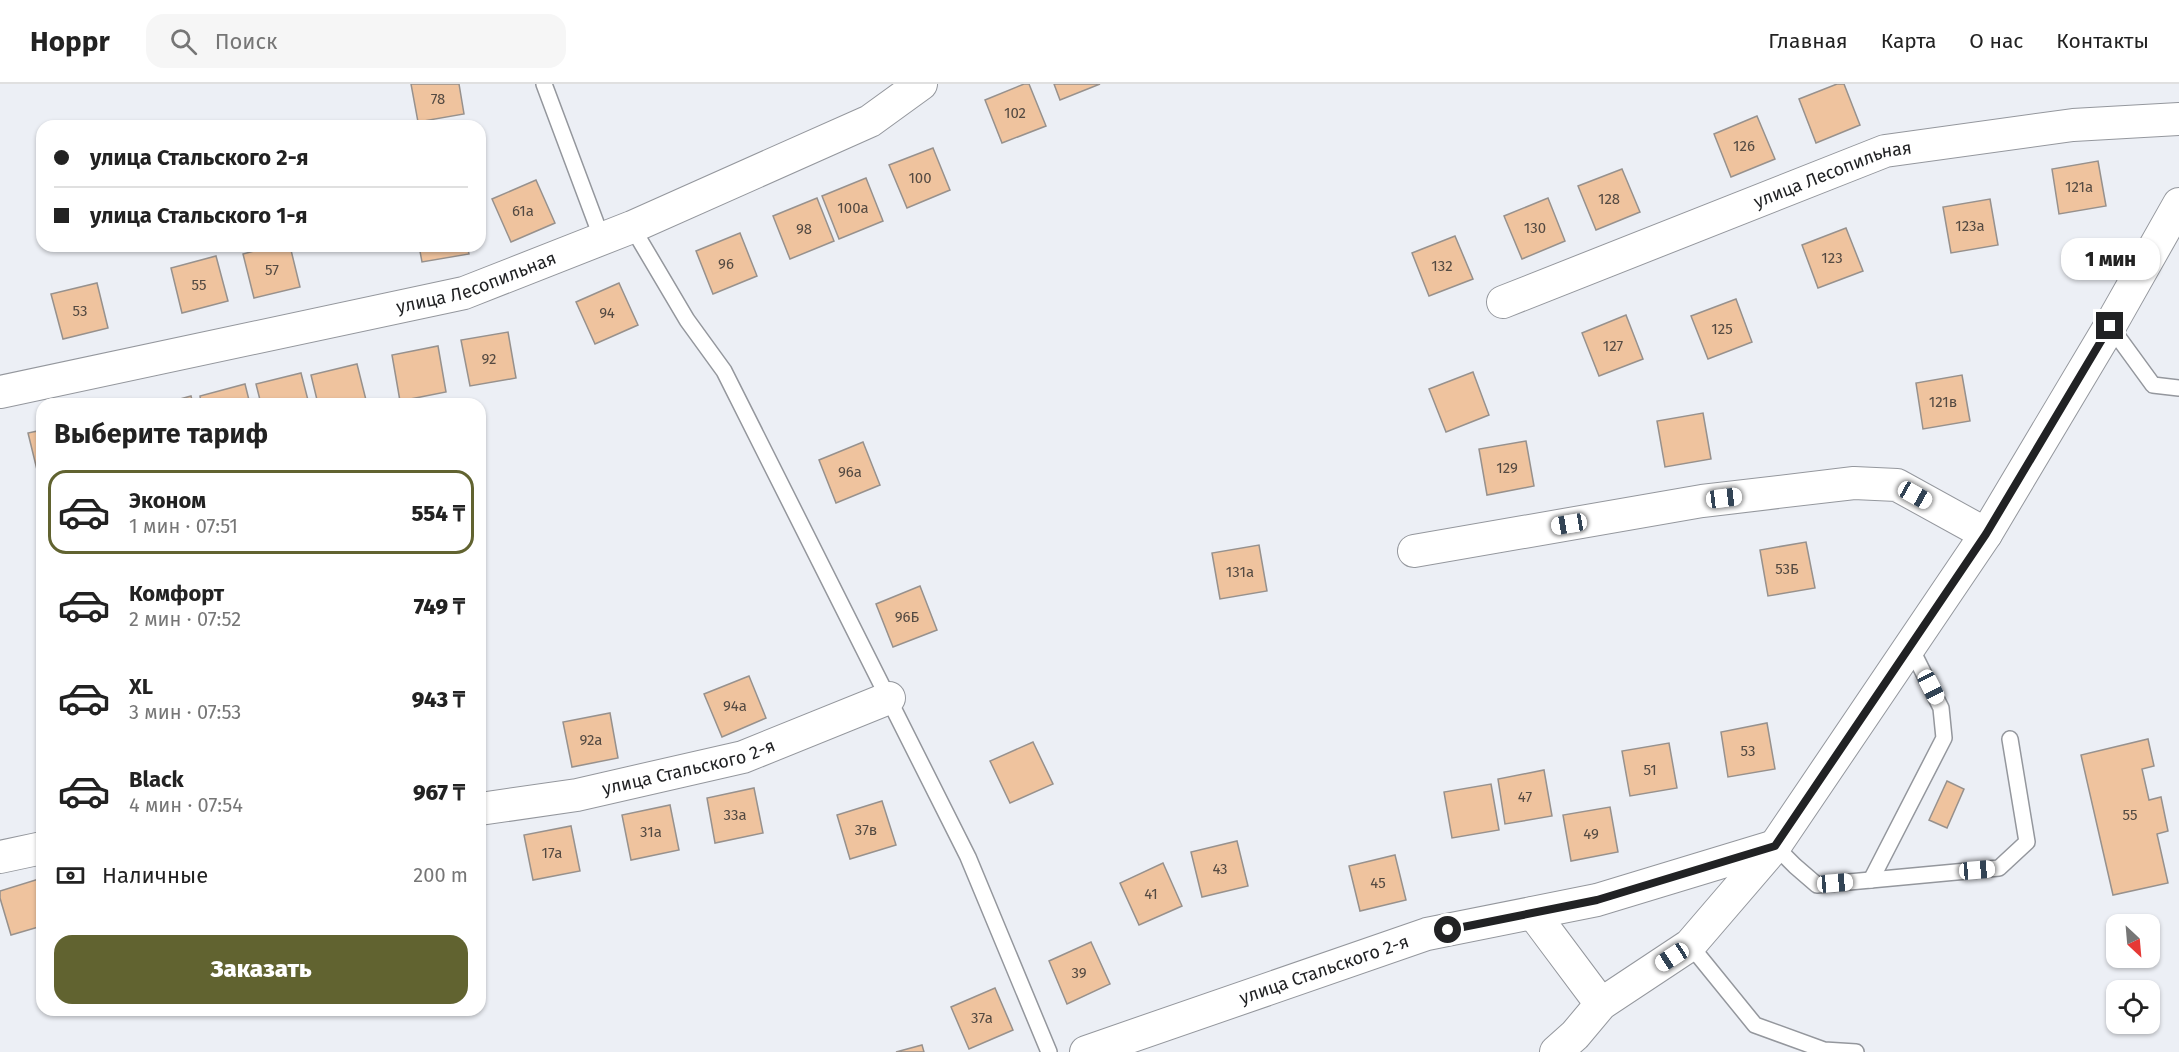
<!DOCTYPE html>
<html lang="ru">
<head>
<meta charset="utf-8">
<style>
  :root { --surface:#fff; --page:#f6f6f6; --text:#222; --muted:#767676; --line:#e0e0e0; --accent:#616330 }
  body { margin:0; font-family:"Fira Sans",sans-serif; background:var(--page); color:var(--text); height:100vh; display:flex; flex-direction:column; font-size:22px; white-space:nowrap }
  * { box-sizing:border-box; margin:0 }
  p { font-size:20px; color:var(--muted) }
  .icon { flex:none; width:33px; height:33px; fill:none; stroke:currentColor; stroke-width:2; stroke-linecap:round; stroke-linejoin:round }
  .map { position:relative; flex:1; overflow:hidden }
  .details { position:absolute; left:36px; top:314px; width:450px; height:618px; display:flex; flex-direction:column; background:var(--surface); border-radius:18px; box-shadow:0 2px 4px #0004 }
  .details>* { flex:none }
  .top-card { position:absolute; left:36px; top:36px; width:450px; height:132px; border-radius:18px; box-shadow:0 2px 4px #0004; display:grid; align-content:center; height:132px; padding:0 18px; background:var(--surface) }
  .needle { width:39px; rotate:154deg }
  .tools { position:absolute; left:2106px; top:830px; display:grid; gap:12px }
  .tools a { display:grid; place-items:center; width:54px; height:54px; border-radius:12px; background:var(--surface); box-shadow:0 2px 4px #0004; font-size:30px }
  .end { position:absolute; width:27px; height:27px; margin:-14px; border:8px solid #212224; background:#fff; box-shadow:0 0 0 3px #fff }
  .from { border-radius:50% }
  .bubble { position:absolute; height:42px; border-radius:18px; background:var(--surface); box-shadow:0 2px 4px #0004; font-size:20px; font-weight:800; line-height:42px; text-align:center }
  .car { position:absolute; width:18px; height:36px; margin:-18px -9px; border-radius:8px; box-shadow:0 0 4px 2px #0007; background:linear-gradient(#fff 24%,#345 0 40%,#fff 0 76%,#345 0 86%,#fff 0) }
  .top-card b { display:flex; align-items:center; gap:21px; height:57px; font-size:22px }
  .top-card b+b { border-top:2px solid var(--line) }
  .top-card i { width:15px; height:15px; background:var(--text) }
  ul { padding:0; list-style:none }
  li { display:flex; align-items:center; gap:18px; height:84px; margin:0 12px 9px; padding:0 6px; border:3px solid transparent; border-radius:18px }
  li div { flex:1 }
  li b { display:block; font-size:22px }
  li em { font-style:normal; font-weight:800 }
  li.on { border-color:var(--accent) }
  li>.icon { width:54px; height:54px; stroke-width:1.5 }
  h2 { padding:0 18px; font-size:27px; line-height:72px }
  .pay { display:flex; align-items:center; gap:15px; height:66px; padding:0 18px; font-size:22px }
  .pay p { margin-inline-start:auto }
  .action { display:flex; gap:12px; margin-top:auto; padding:12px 18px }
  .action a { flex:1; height:69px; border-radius:18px; background:var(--accent); color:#fff; font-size:24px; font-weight:800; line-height:69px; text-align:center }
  header { display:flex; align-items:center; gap:36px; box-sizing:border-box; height:84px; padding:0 30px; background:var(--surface); border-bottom:2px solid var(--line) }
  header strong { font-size:28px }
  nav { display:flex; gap:33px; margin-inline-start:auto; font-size:21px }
  .search { width:420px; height:54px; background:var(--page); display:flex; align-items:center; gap:15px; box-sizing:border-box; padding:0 21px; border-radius:18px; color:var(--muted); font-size:22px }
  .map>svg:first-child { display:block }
</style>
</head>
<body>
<header>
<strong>Hoppr</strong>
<div class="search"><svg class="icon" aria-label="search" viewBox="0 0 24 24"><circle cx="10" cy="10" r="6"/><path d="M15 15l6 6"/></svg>Поиск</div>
<nav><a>Главная</a><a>Карта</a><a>О нас</a><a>Контакты</a></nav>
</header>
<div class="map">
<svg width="2179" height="968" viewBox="0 0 2179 968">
  <rect width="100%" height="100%" fill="#eceff5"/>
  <g fill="#efc39e" stroke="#97918d" stroke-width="1.5">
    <path d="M411,0H459L464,30L418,38Z"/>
    <path d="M1024,0H1029L1046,42L1002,59L985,16Z"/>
    <path d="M1054,0H1100L1060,16Z"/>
    <path d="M1837,0H1844L1860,41L1816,59L1799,15Z"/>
    <path d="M1757,32L1775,75L1731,93L1714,50Z"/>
    <path d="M933,64L950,106L907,124L889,81Z"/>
    <path d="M2098,77L2106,122L2059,130L2052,85Z"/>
    <path d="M1622,85L1640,128L1596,146L1578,102Z"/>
    <path d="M866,94L883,137L839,155L822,112Z"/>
    <path d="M536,96L555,139L511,158L492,115Z"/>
    <path d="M817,114L834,157L790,175L773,132Z"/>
    <path d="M1548,114L1565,157L1522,175L1504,132Z"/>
    <path d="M1990,115L1998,161L1951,169L1943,123Z"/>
    <path d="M1846,144L1863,187L1818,204L1802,161Z"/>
    <path d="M740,149L757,192L713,210L696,167Z"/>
    <path d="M1455,152L1473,195L1429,212L1412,169Z"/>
    <path d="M273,162H290L300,203L254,214L243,170Z"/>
    <path d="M419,162H467L469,170L422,178Z"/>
    <path d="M216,172L228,217L182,229L171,184Z"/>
    <path d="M97,199L108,244L63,255L51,210Z"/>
    <path d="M619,199L638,241L595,260L576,218Z"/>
    <path d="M1736,215L1752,258L1708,275L1691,232Z"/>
    <path d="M1626,231L1643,275L1599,292L1582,249Z"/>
    <path d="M508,248L516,294L470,302L461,256Z"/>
    <path d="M438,262L446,308L400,317L392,271Z"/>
    <path d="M357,280L367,320H318L311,291Z"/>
    <path d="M1473,288L1489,331L1446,348L1429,305Z"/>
    <path d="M301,289L309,320H261L256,300Z"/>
    <path d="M1962,291L1970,337L1923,345L1916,299Z"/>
    <path d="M245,300L250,320H201L200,312Z"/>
    <path d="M191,312L193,320H162Z"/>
    <path d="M1703,329L1711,375L1665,383L1657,337Z"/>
    <path d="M42,346V394H39L28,349Z"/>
    <path d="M1526,357L1534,402L1487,411L1479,365Z"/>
    <path d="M863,358L880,401L836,419L819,376Z"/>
    <path d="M1806,458L1815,504L1768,512L1760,466Z"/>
    <path d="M1259,461L1267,507L1220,515L1212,469Z"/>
    <path d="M920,502L937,546L893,563L876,520Z"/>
    <path d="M749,592L766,634L722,653L704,610Z"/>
    <path d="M610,629L618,674L572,683L563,638Z"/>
    <path d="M1767,639L1775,685L1728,693L1721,648Z"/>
    <path d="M2148,655L2154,682L2142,685L2149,716L2161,713L2168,747L2157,750L2168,799L2113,811L2081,671Z"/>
    <path d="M1033,658L1053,700L1010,719L990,677Z"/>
    <path d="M1669,659L1677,704L1630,712L1622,667Z"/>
    <path d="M1544,686L1552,732L1505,740L1498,695Z"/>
    <path d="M1947,697L1964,705L1947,744L1929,736Z"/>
    <path d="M1491,700L1499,746L1452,754L1444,708Z"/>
    <path d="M754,704L763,749L715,759L707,714Z"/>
    <path d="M882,717L896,761L850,775L837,731Z"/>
    <path d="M670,721L679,766L631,776L622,731Z"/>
    <path d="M1610,723L1618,768L1571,777L1563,731Z"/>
    <path d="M571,742L580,787L533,796L524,751Z"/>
    <path d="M1237,757L1248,802L1202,813L1191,768Z"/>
    <path d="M1395,771L1406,816L1360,827L1349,782Z"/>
    <path d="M1163,779L1182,822L1139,841L1120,799Z"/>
    <path d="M42,794V842L11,851L0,814V807Z"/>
    <path d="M1091,858L1110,900L1067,920L1049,877Z"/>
    <path d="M995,904L1013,946L969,965L951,923Z"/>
    <path d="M922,961L924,968H896Z"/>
  </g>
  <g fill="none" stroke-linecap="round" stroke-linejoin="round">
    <defs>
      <g id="service">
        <path d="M544,0L602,155"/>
        <path d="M632,143L687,236L724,287L968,773L1049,968"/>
        <path d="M2110,242L2153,301L2179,304"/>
        <path d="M1775,762L1795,782L1817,801L1999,784L2027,758L2010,655"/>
        <path d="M1871,796L1944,654L1941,624L1910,562"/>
        <path d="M1690,861L1755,941L1824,966L1856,968"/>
      </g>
      <g id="minor">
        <path id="s1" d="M1503,218L1885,67L2073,41L2179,35"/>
        <path id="s2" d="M0,308L464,209L632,143L870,37L921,0"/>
        <path d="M1414,467L1702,417L1854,399L1897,401L1986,450"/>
        <path id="s3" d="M480,725L577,711L743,673L889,614"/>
        <path d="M0,773L42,764"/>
        <path d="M1533,829L1601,920"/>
        <path id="s4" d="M1086,968L1427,850L1597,816L1775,762"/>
        <path d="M1556,968L1575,951L1601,920L1690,861L1775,762L1986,450L2110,242L2179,120"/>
      </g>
    </defs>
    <use href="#service" stroke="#94979d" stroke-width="18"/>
    <use href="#minor" stroke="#94979d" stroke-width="34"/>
    <use href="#service" stroke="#fff" stroke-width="15"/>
    <use href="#minor" stroke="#fff" stroke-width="32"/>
  </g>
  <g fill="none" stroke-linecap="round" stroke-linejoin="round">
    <path stroke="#212224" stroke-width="8" d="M1448,846L1597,816L1775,762L1986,450L2110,242"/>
  </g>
  <g text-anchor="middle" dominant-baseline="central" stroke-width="4.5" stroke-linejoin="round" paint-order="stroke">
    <g font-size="15" fill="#544a42">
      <text x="438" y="15">78</text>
      <text x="1015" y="29">102</text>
      <text x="1744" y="62">126</text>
      <text x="920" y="94">100</text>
      <text x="2079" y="103">121а</text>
      <text x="1609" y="115">128</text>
      <text x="853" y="124">100а</text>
      <text x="523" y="127">61а</text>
      <text x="1970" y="142">123а</text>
      <text x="1535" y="144">130</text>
      <text x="804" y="145">98</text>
      <text x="1832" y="174">123</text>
      <text x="726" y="180">96</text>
      <text x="1442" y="182">132</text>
      <text x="272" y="186">57</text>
      <text x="199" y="201">55</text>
      <text x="80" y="227">53</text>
      <text x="607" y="229">94</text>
      <text x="1722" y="245">125</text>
      <text x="1613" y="262">127</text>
      <text x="489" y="275">92</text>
      <text x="1943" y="318">121в</text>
      <text x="1507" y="384">129</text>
      <text x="850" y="388">96а</text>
      <text x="1787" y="485">53Б</text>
      <text x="1240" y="488">131а</text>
      <text x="907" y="533">96Б</text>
      <text x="735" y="622">94а</text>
      <text x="591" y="656">92а</text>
      <text x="1748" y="667">53</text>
      <text x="1650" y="686">51</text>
      <text x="1525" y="713">47</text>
      <text x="735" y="731">33а</text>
      <text x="2130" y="731">55</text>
      <text x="866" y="746">37в</text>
      <text x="651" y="748">31а</text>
      <text x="1591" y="750">49</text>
      <text x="552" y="769">17а</text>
      <text x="1220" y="785">43</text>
      <text x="1378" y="799">45</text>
      <text x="1151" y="810">41</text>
      <text x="1079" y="889">39</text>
      <text x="982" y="934">37а</text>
    </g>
    <g font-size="18" fill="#212224" stroke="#fff">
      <text stroke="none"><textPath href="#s1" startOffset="354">улица Лесопильная</textPath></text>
      <text stroke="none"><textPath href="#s2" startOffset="489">улица Лесопильная</textPath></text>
      <text stroke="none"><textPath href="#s3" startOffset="213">улица Стальского 2-я</textPath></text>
      <text stroke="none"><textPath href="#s4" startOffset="252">улица Стальского 2-я</textPath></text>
    </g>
  </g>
</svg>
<div class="tools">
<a><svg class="needle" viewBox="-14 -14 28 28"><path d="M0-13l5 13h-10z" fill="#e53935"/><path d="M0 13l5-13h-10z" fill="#767676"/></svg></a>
<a><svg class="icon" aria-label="locate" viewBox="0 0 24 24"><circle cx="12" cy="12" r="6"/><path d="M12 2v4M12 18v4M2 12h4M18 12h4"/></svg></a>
</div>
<i class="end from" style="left:1448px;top:846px"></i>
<i class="end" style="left:2110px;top:242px"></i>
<div class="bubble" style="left:2061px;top:154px;width:99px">1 мин</div>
<i class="car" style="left:1915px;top:411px;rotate:119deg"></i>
<i class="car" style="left:1724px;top:414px;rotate:83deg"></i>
<i class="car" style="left:1569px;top:440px;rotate:260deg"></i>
<i class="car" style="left:1931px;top:603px;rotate:153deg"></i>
<i class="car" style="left:1977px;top:786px;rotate:85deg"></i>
<i class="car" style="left:1835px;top:799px;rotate:85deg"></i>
<i class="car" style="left:1672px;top:873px;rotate:237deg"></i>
<div class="top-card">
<b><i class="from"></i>улица Стальского 2-я</b>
<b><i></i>улица Стальского 1-я</b>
</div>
<section class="details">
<h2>Выберите тариф</h2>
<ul>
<li class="on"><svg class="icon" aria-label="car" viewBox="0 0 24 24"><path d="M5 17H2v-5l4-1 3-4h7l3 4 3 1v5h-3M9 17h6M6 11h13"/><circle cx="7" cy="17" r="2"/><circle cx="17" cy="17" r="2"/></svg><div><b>Эконом</b><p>1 мин · 07:51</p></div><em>554 ₸</em></li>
<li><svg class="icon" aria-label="car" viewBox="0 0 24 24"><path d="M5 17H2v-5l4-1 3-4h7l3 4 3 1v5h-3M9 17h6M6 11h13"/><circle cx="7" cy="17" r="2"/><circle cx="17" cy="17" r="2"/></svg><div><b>Комфорт</b><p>2 мин · 07:52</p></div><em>749 ₸</em></li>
<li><svg class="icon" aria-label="car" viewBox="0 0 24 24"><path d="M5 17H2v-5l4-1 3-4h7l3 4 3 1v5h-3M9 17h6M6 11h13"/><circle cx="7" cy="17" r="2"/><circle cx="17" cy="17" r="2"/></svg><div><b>XL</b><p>3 мин · 07:53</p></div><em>943 ₸</em></li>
<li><svg class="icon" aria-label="car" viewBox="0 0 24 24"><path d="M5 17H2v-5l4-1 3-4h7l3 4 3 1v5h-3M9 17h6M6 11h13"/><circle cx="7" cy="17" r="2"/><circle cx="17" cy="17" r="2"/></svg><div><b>Black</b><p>4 мин · 07:54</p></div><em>967 ₸</em></li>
</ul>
<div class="pay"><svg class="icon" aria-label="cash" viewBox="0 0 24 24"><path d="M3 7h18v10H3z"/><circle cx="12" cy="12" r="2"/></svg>Наличные<p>200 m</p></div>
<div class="action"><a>Заказать</a></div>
</section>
</div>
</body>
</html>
